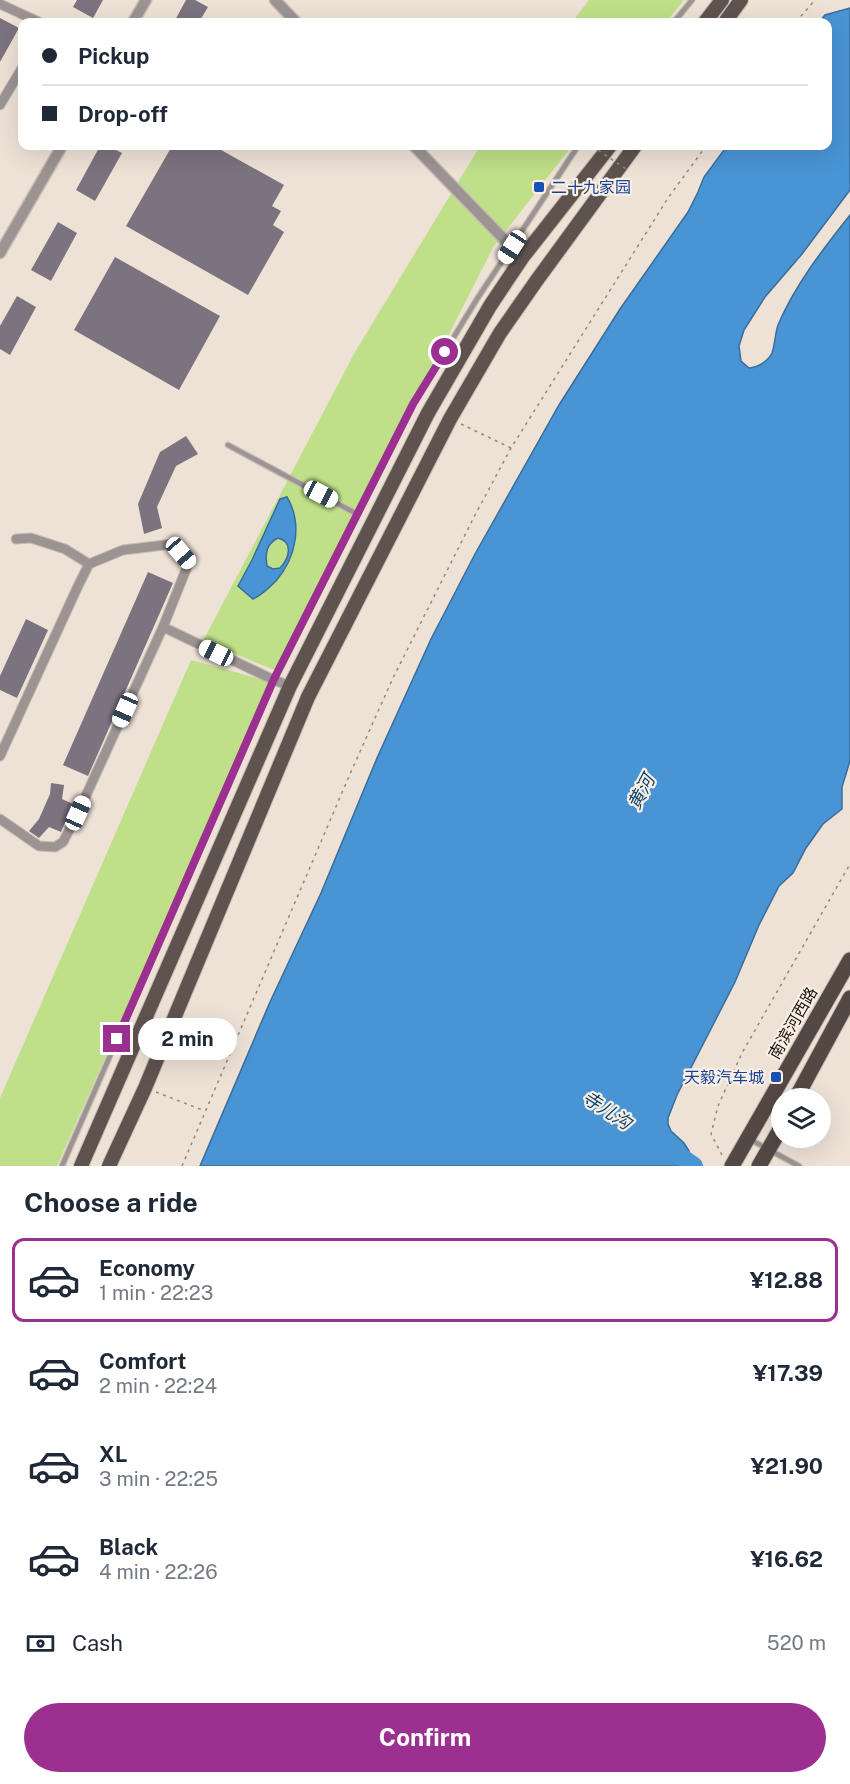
<!DOCTYPE html>
<html lang="en">
<head>
<meta charset="utf-8">
<style>
  :root { --surface:#fff; --page:#f6f6f7; --text:#1f2937; --muted:#747a83; --line:#e0e1e3; --accent:#9b3091 }
  body { margin:0; font-family:"Public Sans","Noto Sans SC",sans-serif; background:var(--page); color:var(--text); height:100vh; display:flex; flex-direction:column; font-size:22px; white-space:nowrap }
  * { box-sizing:border-box; margin:0 }
  p { font-size:20px; color:var(--muted) }
  .icon { flex:none; width:33px; height:33px; fill:none; stroke:currentColor; stroke-width:2; stroke-linecap:round; stroke-linejoin:round }
  .map { position:relative; height:1166px; overflow:hidden }
  .panel { display:flex; flex-direction:column; background:var(--surface); flex:1 }
  .panel>* { flex:none }
  .guide { position:absolute; left:18px; top:18px; width:814px; height:132px; border-radius:12px; box-shadow:0 6px 24px #0002; display:grid; align-content:center; height:132px; padding:0 24px; background:var(--surface) }
  .fabs { position:absolute; left:771px; top:1088px; display:grid; gap:12px }
  .fabs a { display:grid; place-items:center; width:60px; height:60px; border-radius:50%; background:var(--surface); box-shadow:0 6px 24px #0002; font-size:30px }
  .end { position:absolute; width:27px; height:27px; margin:-14px; border:8px solid #9b3091; background:#fff; box-shadow:0 0 0 3px #fff }
  .from { border-radius:50% }
  .bubble { position:absolute; height:42px; border-radius:21px; background:var(--surface); box-shadow:0 6px 24px #0002; font-size:20px; font-weight:700; line-height:42px; text-align:center }
  .car { position:absolute; width:18px; height:36px; margin:-18px -9px; border-radius:8px; box-shadow:0 0 4px 2px #0007; background:linear-gradient(#fff 24%,#345 0 40%,#fff 0 76%,#345 0 86%,#fff 0) }
  .guide b { display:flex; align-items:center; gap:21px; height:57px; font-size:22px }
  .guide b+b { border-top:2px solid var(--line) }
  .guide i { width:15px; height:15px; background:var(--text) }
  ul { padding:0; list-style:none }
  li { display:flex; align-items:center; gap:18px; height:84px; margin:0 12px 9px; padding:0 12px; border:3px solid transparent; border-radius:12px }
  li div { flex:1 }
  li b { display:block; font-size:22px }
  li em { font-style:normal; font-weight:700 }
  li.active { border-color:var(--accent) }
  li>.icon { width:54px; height:54px; stroke-width:1.5 }
  h2 { padding:0 24px; font-size:27px; line-height:72px }
  .pay { display:flex; align-items:center; gap:15px; height:66px; padding:0 24px; font-size:22px }
  .pay p { margin-inline-start:auto }
  .button { display:flex; gap:12px; margin-top:auto; padding:12px 24px }
  .button a { flex:1; height:69px; border-radius:36px; background:var(--accent); color:#fff; font-size:24px; font-weight:700; line-height:69px; text-align:center }
  .map>svg:first-child { display:block }
</style>
</head>
<body>
<div class="map">
<svg width="850" height="1166" viewBox="0 0 850 1166">
  <rect width="100%" height="100%" fill="#eee2d7"/>
  <g fill="#bfe088">
    <path d="M589,0H684L666,22H572Z"/>
    <path d="M480,146H572L494,246L277,671L203,641L355,352Z"/>
    <path d="M191,660L272,682L57,1166H0V1098Z"/>
  </g>
  <g fill="#4994d4" stroke="#3a6d99" stroke-width="1.5" fill-rule="evenodd">
    <path d="M850,8V190L802,254L765,297L744,330L739,346L741,361L749,368C759,367 768,361 772,353C775,344 775,334 778,325C795,285 823,249 850,215V761L842,787V809L823,824L806,848L793,873L779,886L759,925L735,982L677,1095L668,1118V1124L671,1131L684,1143L689,1151V1162L686,1166H200L270,1002L321,893L377,758L431,639L475,554L559,405L620,309L688,212L698,192L704,177L727,146H828V22H819L825,15Z"/>
    <path d="M287,497C303,524 296,558 276,581C269,588 262,595 253,599L238,586L252,560L280,499ZM278,538C294,542 289,559 280,568L273,569L267,566C265,554 266,544 278,538Z"/>
  </g>
  <g fill="none" stroke-linecap="round" stroke-linejoin="round">
    <path stroke="#4994d4" stroke-width="18" d="M668,1148L694,1166"/>
  </g>
  <g fill="#7b737e">
    <path d="M77,0H103L93,18L73,7Z"/>
    <path d="M186,0H195L208,7L199,22H174Z"/>
    <path d="M0,18L19,28L0,62Z"/>
    <path d="M100,146H108L122,153L95,201L76,190Z"/>
    <path d="M172,146H214L284,185L272,206L281,211L273,225L284,232L248,295L126,226Z"/>
    <path d="M58,222L77,233L51,281L31,270Z"/>
    <path d="M115,257L220,316L179,390L74,330Z"/>
    <path d="M17,296L36,307L10,355L0,349V326Z"/>
    <path d="M186,436L198,454L176,466L157,507L162,528L144,534L138,504L160,452Z"/>
    <path d="M148,572L173,583L88,776L63,765Z"/>
    <path d="M26,619L48,630L17,698L0,690V676Z"/>
    <path d="M51,783L64,785L62,799L73,804L61,832L49,827L39,838L29,831L39,819L50,794Z"/>
  </g>
  <g fill="none" stroke-linecap="round" stroke-linejoin="round">
    <defs>
      <g id="service">
        <path d="M674,22L692,0"/>
        <path d="M228,445L357,514"/>
        <path d="M751,1140L799,1166"/>
        <path d="M62,1166L274,679L413,404L477,299L578,146"/>
      </g>
      <g id="minor">
        <path d="M0,4L39,22"/>
        <path d="M0,105L22,68"/>
        <path d="M16,539L31,538L65,549L89,564"/>
        <path d="M163,627L274,680L290,686"/>
        <path d="M0,756L78,586L89,564L123,550L173,544L189,562L163,627L78,813L63,842L55,847L39,846L0,819"/>
      </g>
      <g id="tertiary">
        <path d="M275,0L296,22"/>
        <path d="M133,22L146,0"/>
        <path d="M414,146L522,258"/>
        <path d="M0,253L62,146"/>
      </g>
      <g id="primary">
        <path d="M705,22L722,0"/>
        <path d="M725,22L741,0"/>
        <path d="M81,1166L290,686L428,413L490,306L522,258L610,146"/>
        <path d="M109,1166L145,1088L308,697L450,419L500,333L537,280L635,146"/>
      </g>
      <g id="trunk">
        <path d="M796,1098L850,998"/>
        <path d="M732,1166L850,960"/>
        <path d="M759,1166L782,1126"/>
      </g>
    </defs>
    <use href="#service" stroke="#c7bdb3" stroke-width="7"/>
    <use href="#minor" stroke="#c7bdb3" stroke-width="11"/>
    <use href="#tertiary" stroke="#c7bdb3" stroke-width="13"/>
    <use href="#primary" stroke="#c7bdb3" stroke-width="16"/>
    <use href="#trunk" stroke="#c7bdb3" stroke-width="17"/>
    <g stroke="#928982" stroke-width="1.5" stroke-dasharray="3 4.5" stroke-linecap="butt">
      <path d="M796,22L815,0"/>
      <path d="M461,424L511,448"/>
      <path d="M156,1092L205,1111"/>
      <path d="M722,1155L711,1134L718,1106L742,1053L850,864"/>
      <path d="M182,1166L350,774L393,678L474,517L511,448L668,198L706,146"/>
    </g>
    <use href="#service" stroke="#9b9492" stroke-width="4.5"/>
    <use href="#minor" stroke="#9b9492" stroke-width="9"/>
    <use href="#tertiary" stroke="#9b9492" stroke-width="10"/>
    <use href="#primary" stroke="#5f534f" stroke-width="14"/>
    <use href="#trunk" stroke="#544844" stroke-width="15"/>
    <path stroke="#928982" stroke-width="1.5" stroke-dasharray="3 4.5" stroke-linecap="butt" d="M592,146L626,169"/>
  </g>
  <g fill="none" stroke-linecap="round" stroke-linejoin="round">
    <path stroke="#9b3091" stroke-width="8" d="M117,1039L274,679L413,404L445,352"/>
  </g>
  <g fill="#1a4fb4" stroke="#fbefe4" stroke-width="2">
    <rect x="533" y="181" width="12" height="12" rx="3"/>
    <rect x="770" y="1071" width="12" height="12" rx="3"/>
  </g>
  <g text-anchor="middle" dominant-baseline="central" stroke-width="4.5" stroke-linejoin="round" paint-order="stroke">
    <g font-size="16" fill="#164399" stroke="#fbefe4" text-anchor="start">
      <text x="551" y="187">二十九家园</text>
      <text x="764" y="1077" text-anchor="end">天毅汽车城</text>
    </g>
    <g font-size="16" fill="#16120f" stroke="#fbefe4">
      <text transform="translate(793 1023) rotate(-60)">南滨河西路</text>
    </g>
    <g font-size="18" font-style="italic" fill="#0d456f" stroke="#fbefe4">
      <text transform="translate(641 792) rotate(-62)">黄河</text>
      <text transform="translate(607 1110) rotate(33)">寺儿沟</text>
    </g>
  </g>
</svg>
<div class="fabs">
<a><svg class="icon" aria-label="layers" viewBox="0 0 24 24"><path d="M12 4l9 5-9 5-9-5zM3 14l9 5 9-5"/></svg></a>
</div>
<i class="end from" style="left:445px;top:352px"></i>
<i class="end" style="left:117px;top:1039px"></i>
<div class="bubble" style="left:138px;top:1018px;width:99px">2 min</div>
<i class="car" style="left:512px;top:247px;rotate:213deg"></i>
<i class="car" style="left:321px;top:494px;rotate:118deg"></i>
<i class="car" style="left:181px;top:553px;rotate:139deg"></i>
<i class="car" style="left:216px;top:653px;rotate:296deg"></i>
<i class="car" style="left:125px;top:710px;rotate:204deg"></i>
<i class="car" style="left:78px;top:813px;rotate:24deg"></i>
<div class="guide">
<b><i class="from"></i>Pickup</b>
<b><i></i>Drop-off</b>
</div>
</div>
<section class="panel">
<h2>Choose a ride</h2>
<ul>
<li class="active"><svg class="icon" aria-label="car" viewBox="0 0 24 24"><path d="M5 17H2v-5l4-1 3-4h7l3 4 3 1v5h-3M9 17h6M6 11h13"/><circle cx="7" cy="17" r="2"/><circle cx="17" cy="17" r="2"/></svg><div><b>Economy</b><p>1 min · 22:23</p></div><em>¥12.88</em></li>
<li><svg class="icon" aria-label="car" viewBox="0 0 24 24"><path d="M5 17H2v-5l4-1 3-4h7l3 4 3 1v5h-3M9 17h6M6 11h13"/><circle cx="7" cy="17" r="2"/><circle cx="17" cy="17" r="2"/></svg><div><b>Comfort</b><p>2 min · 22:24</p></div><em>¥17.39</em></li>
<li><svg class="icon" aria-label="car" viewBox="0 0 24 24"><path d="M5 17H2v-5l4-1 3-4h7l3 4 3 1v5h-3M9 17h6M6 11h13"/><circle cx="7" cy="17" r="2"/><circle cx="17" cy="17" r="2"/></svg><div><b>XL</b><p>3 min · 22:25</p></div><em>¥21.90</em></li>
<li><svg class="icon" aria-label="car" viewBox="0 0 24 24"><path d="M5 17H2v-5l4-1 3-4h7l3 4 3 1v5h-3M9 17h6M6 11h13"/><circle cx="7" cy="17" r="2"/><circle cx="17" cy="17" r="2"/></svg><div><b>Black</b><p>4 min · 22:26</p></div><em>¥16.62</em></li>
</ul>
<div class="pay"><svg class="icon" aria-label="cash" viewBox="0 0 24 24"><path d="M3 7h18v10H3z"/><circle cx="12" cy="12" r="2"/></svg>Cash<p>520 m</p></div>
<div class="button"><a>Confirm</a></div>
</section>
</body>
</html>
